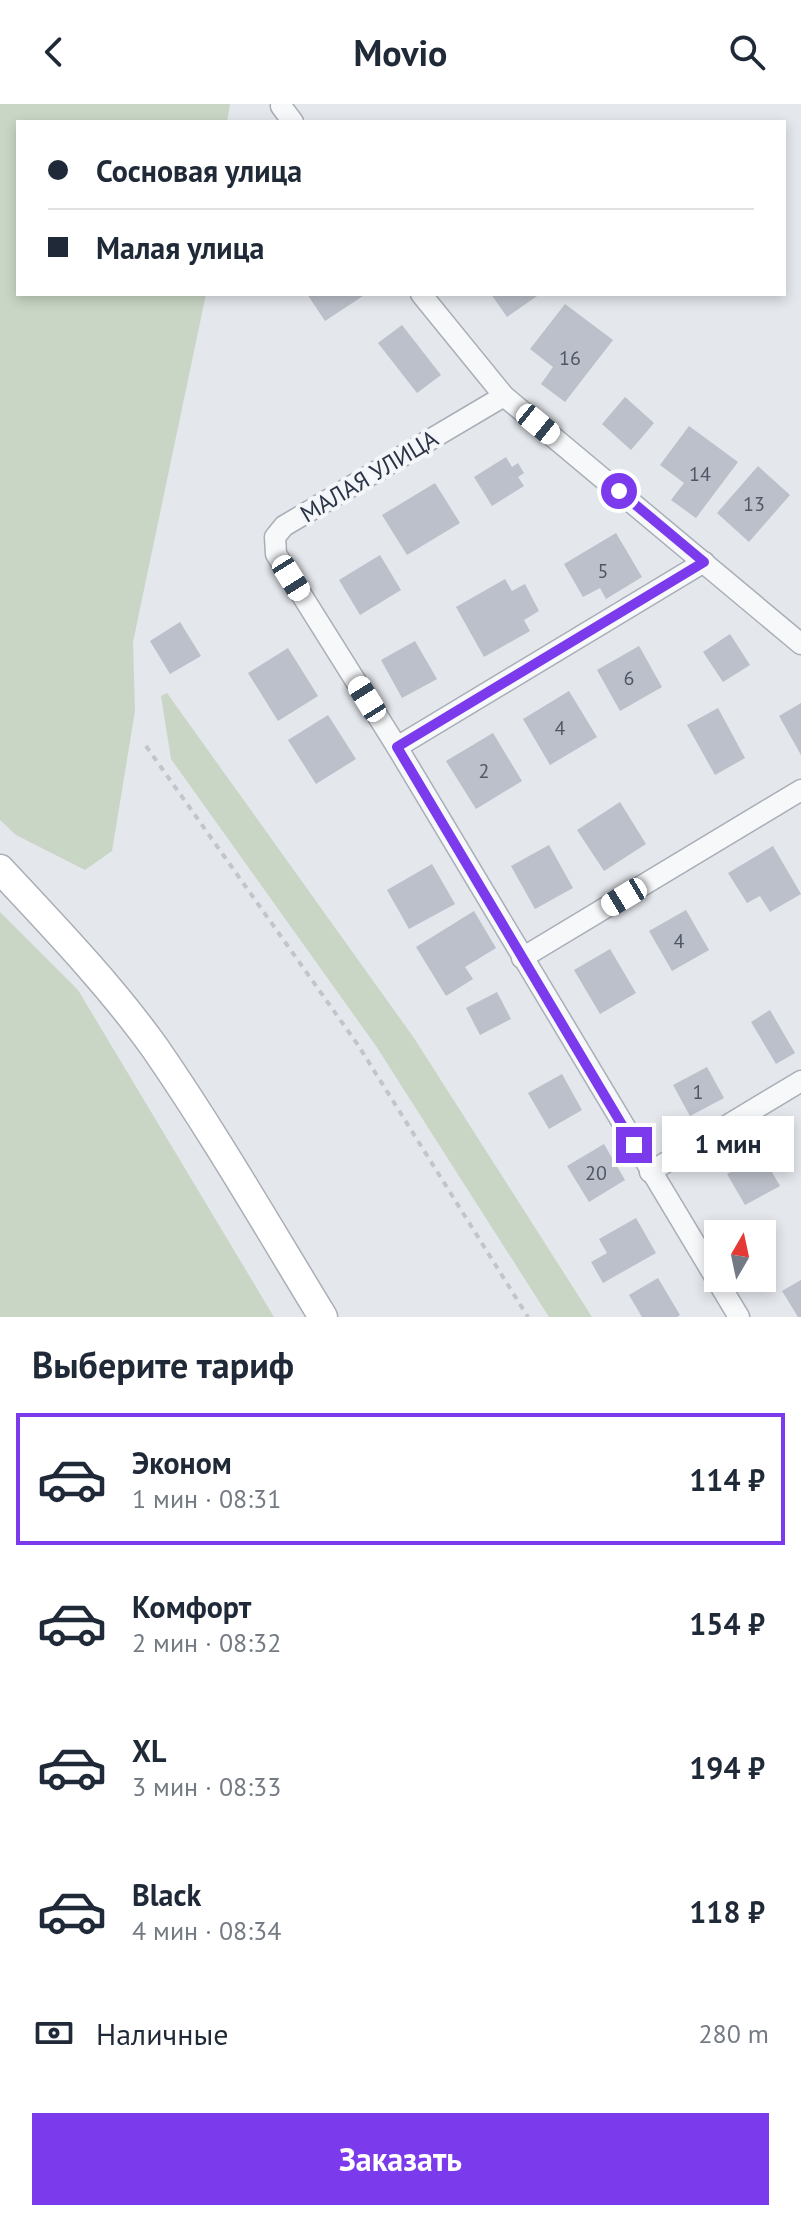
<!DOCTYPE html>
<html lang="ru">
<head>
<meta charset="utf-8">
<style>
  :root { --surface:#fff; --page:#f6f6f7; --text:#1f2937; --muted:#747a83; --line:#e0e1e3; --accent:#7c3aed }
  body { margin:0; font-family:"PT Sans",sans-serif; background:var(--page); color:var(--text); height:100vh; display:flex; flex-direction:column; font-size:30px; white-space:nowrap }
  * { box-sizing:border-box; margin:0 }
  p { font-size:26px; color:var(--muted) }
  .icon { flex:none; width:44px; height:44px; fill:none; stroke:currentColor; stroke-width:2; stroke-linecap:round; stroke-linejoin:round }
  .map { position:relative; height:1213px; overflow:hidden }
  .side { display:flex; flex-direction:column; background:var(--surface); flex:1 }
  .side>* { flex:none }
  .banner { position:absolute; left:16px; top:16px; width:770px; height:176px; border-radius:0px; box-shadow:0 4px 12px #0003; display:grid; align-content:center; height:176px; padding:0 32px; background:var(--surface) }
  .needle { width:52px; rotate:9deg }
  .buttons { position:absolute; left:704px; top:1116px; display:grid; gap:16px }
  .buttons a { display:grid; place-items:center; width:72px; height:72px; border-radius:0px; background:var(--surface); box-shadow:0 4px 12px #0003; font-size:40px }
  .end { position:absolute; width:36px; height:36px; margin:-18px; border:10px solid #7c3aed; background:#fff; box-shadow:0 0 0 4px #fff }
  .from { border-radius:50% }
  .bubble { position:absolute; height:56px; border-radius:0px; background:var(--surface); box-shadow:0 4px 12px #0003; font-size:26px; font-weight:700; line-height:56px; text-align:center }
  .car { position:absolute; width:24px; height:48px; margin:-24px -12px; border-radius:10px; box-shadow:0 0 6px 2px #0007; background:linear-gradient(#fff 24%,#345 0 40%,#fff 0 76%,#345 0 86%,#fff 0) }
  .banner b { display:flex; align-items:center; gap:28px; height:76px; font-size:30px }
  .banner b+b { border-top:2px solid var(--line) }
  .banner i { width:20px; height:20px; background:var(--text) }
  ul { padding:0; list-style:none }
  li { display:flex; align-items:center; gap:24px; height:132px; margin:0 16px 12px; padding:0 16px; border:4px solid transparent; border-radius:0px }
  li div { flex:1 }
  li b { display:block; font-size:30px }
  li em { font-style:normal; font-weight:700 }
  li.active { border-color:var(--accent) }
  li>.icon { width:72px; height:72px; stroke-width:1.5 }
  h2 { padding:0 32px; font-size:36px; line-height:96px }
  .pay { display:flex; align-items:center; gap:20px; height:88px; padding:0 32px; font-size:30px }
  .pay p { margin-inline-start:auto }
  .primary-button { display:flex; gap:16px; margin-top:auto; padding:16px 32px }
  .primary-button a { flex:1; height:92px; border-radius:0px; background:var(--accent); color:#fff; font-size:32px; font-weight:700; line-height:92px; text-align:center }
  header { display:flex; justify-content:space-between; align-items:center; height:104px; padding:0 32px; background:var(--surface); font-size:36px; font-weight:700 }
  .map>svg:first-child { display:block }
</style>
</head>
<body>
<header><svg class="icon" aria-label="back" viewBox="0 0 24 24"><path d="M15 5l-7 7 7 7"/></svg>Movio<svg class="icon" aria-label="search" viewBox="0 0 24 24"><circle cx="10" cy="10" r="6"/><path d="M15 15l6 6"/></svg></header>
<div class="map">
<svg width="801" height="1213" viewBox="0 0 801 1213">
  <rect width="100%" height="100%" fill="#e4e7ec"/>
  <g fill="#c9d6c5">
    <path d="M0,0H230L227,18H18V190H206L133,538L135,607L112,747L85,766L16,731L0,716Z"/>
    <path d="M167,589L414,934L592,1213H549L376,942L171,655L161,592Z"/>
    <path d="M0,808L78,886L274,1213H0Z"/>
  </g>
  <g fill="#bbc0ca">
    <path d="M307,190H366L325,217Z"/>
    <path d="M491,190H540L507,213Z"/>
    <path d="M565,200L613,236L565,298L541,280L553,263L530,245Z"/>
    <path d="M402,221L441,271L417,289L378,239Z"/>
    <path d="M625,293L654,319L631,346L602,320Z"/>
    <path d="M689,322L738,358L696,414L671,396L684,379L660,361Z"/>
    <path d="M506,353L512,363L518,359L524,369L518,373L524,382L492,402L474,373Z"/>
    <path d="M758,362L790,391L749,438L717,409Z"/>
    <path d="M435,379L460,419L407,451L382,411Z"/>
    <path d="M616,429L642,473L606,495L600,484L583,493L564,460Z"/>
    <path d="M380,451L401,486L360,511L339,476Z"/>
    <path d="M505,475L512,487L525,480L539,507L524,516L530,527L484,553L456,503Z"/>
    <path d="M180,518L201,552L170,570L150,537Z"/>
    <path d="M730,530L750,561L723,578L703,548Z"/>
    <path d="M415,537L437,575L402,594L381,556Z"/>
    <path d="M639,542L662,583L620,607L597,566Z"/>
    <path d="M288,544L318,592L278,617L248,569Z"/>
    <path d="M569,587L597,633L550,661L523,615Z"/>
    <path d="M801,599V651L779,612Z"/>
    <path d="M718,604L745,654L715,671L687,621Z"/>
    <path d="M328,611L356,655L316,680L288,636Z"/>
    <path d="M493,629L522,677L476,705L446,657Z"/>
    <path d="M620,698L646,740L604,767L577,726Z"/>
    <path d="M549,741L573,784L535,805L511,762Z"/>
    <path d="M773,742L801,790L770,808L760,792L747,799L728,769Z"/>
    <path d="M432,760L455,800L409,825L387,786Z"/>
    <path d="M686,806L709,846L672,867L649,827Z"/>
    <path d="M474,807L496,844L465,863L473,875L446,892L416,843Z"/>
    <path d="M610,845L636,889L600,910L574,866Z"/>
    <path d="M497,888L511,915L480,931L466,904Z"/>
    <path d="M770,906L795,949L776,960L751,918Z"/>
    <path d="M707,963L724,994L690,1012L673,981Z"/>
    <path d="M562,970L582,1006L549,1025L528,989Z"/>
    <path d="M604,1040L625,1076L589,1098L567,1062Z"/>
    <path d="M762,1051L780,1082L745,1101L727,1070Z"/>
    <path d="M636,1114L656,1149L603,1179L591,1158L607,1149L599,1135Z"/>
    <path d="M658,1174L680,1211L677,1213H642L629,1191Z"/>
    <path d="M801,1176V1213H798L782,1187Z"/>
  </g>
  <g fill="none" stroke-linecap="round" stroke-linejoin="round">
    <defs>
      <g id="minor">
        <path d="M281,2L293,18"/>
        <path d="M421,190L504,292L801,540"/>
        <path d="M504,292L284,422L275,433L276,450L397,643L739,1213"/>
        <path d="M397,643L704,458"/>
        <path d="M522,854L801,686"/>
        <path d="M650,1068L801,977"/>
      </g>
      <path id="secondary" d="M0,765C53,822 109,880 155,944C215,1031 268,1123 323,1213"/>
    </defs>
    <use href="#minor" stroke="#a9aeb7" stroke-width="23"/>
    <use href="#secondary" stroke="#a9aeb7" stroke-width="31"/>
    <path stroke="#c2c5cb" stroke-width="4" stroke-dasharray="6 6" stroke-linecap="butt" d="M146,642L358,941L528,1213"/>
    <use href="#minor" stroke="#f7f8fa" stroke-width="20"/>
    <use href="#secondary" stroke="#fff" stroke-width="28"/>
  </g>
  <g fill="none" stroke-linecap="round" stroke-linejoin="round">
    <path stroke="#7c3aed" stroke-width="10" d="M619,387L704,458L397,643L634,1041"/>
  </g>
  <g text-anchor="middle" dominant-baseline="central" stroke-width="8" stroke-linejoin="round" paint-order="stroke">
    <g font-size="20" fill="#4f5766">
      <text x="570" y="254">16</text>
      <text x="700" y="370">14</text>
      <text x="754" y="400">13</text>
      <text x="603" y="467">5</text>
      <text x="629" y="574">6</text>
      <text x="560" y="624">4</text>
      <text x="484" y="667">2</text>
      <text x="679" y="837">4</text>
      <text x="698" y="988">1</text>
      <text x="596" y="1069">20</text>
    </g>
    <g font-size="24" fill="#2b3445" stroke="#f4f6f9">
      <text transform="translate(369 372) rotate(-31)">МАЛАЯ УЛИЦА</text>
    </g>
  </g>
</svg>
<div class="buttons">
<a><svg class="needle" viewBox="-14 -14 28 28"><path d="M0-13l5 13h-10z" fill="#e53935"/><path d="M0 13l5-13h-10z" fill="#747a83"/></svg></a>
</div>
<i class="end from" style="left:619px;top:387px"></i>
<i class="end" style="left:634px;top:1041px"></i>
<div class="bubble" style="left:662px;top:1012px;width:132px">1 мин</div>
<i class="car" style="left:538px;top:320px;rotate:129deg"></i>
<i class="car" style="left:291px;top:474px;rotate:148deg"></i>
<i class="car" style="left:367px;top:595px;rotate:328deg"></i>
<i class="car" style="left:624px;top:793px;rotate:239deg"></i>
<div class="banner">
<b><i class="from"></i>Сосновая улица</b>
<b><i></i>Малая улица</b>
</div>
</div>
<section class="side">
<h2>Выберите тариф</h2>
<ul>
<li class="active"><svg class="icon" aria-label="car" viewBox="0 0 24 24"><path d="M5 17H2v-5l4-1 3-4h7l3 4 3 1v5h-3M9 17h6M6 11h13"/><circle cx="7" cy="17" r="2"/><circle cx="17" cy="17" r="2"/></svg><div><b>Эконом</b><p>1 мин · 08:31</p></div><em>114 ₽</em></li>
<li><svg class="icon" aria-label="car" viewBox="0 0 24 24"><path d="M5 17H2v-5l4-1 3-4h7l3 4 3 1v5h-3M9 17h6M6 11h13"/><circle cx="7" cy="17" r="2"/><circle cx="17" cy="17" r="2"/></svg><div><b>Комфорт</b><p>2 мин · 08:32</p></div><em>154 ₽</em></li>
<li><svg class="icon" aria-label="car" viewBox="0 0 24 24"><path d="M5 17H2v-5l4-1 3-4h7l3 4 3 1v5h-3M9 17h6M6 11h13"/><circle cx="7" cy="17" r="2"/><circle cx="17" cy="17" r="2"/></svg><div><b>XL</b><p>3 мин · 08:33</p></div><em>194 ₽</em></li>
<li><svg class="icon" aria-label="car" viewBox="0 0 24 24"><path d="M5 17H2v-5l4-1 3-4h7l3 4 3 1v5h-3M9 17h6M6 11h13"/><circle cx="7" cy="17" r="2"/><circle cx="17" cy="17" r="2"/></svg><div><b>Black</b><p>4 мин · 08:34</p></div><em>118 ₽</em></li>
</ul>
<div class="pay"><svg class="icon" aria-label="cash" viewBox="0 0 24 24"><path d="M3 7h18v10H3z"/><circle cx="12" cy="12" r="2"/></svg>Наличные<p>280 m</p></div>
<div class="primary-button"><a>Заказать</a></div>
</section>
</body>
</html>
